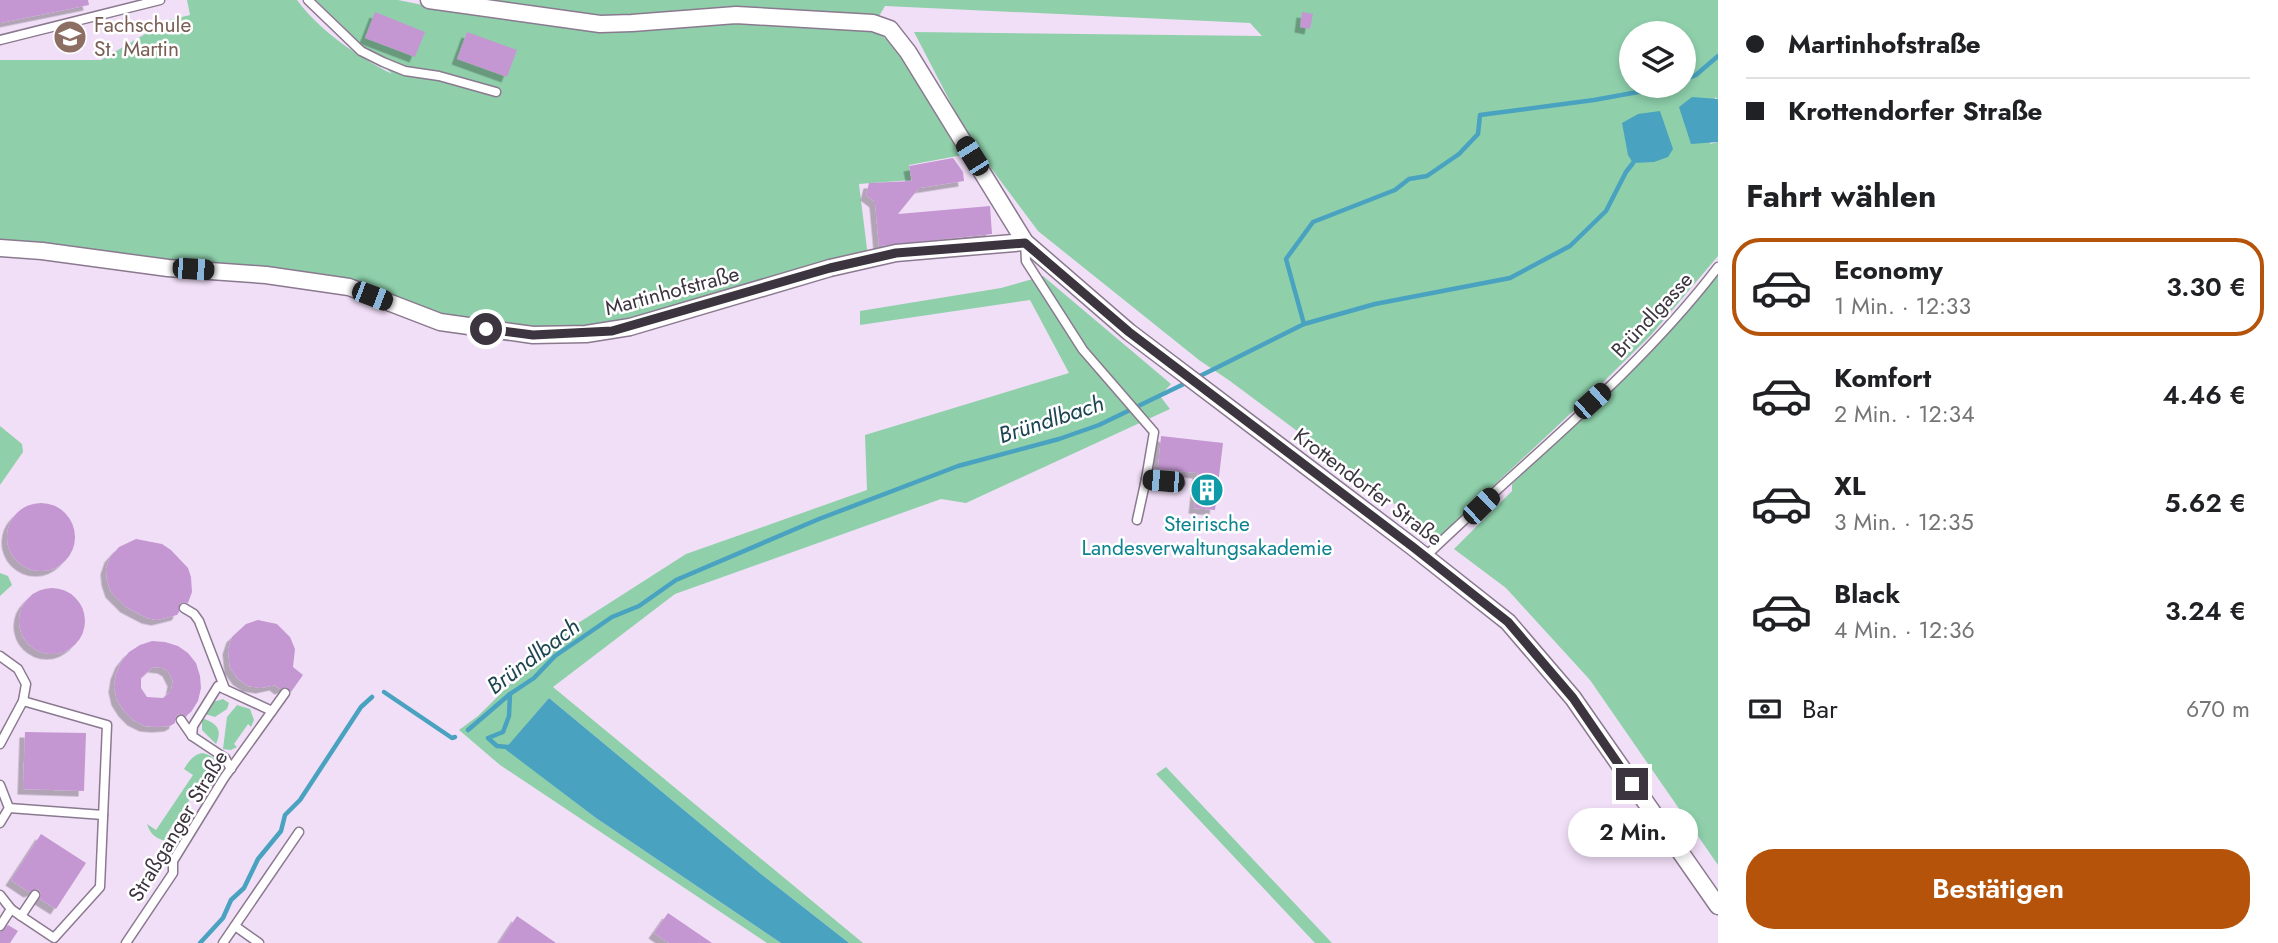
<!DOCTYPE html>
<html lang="de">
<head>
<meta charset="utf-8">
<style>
  :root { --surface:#fff; --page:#f6f6f6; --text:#202124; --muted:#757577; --line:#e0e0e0; --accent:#b45309 }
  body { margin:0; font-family:Jost,sans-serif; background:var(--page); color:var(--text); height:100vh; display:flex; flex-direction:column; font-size:26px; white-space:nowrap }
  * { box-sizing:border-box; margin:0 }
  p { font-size:23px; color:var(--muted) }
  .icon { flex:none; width:38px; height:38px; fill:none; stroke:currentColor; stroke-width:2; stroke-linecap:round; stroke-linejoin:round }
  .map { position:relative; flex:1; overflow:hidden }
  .drawer { display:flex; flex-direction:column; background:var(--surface); width:560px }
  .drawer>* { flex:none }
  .banner { display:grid; align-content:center; height:154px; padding:0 28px; background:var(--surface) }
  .fabs { position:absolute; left:1619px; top:21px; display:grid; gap:14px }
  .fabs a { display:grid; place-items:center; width:77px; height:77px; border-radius:50%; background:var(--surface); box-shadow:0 4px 10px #0003; font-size:35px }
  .end { position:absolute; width:32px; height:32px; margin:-16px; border:9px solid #3c353f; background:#fff; box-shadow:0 0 0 4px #fff }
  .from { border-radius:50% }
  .bubble { position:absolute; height:49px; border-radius:24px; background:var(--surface); box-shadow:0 4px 10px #0003; font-size:23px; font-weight:600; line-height:49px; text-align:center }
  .car { position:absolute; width:21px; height:42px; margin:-21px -10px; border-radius:9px; box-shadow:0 0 5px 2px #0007; background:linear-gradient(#222 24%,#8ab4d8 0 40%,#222 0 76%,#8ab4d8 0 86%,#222 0) }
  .banner b { display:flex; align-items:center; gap:24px; height:66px; font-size:26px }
  .banner b+b { border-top:2px solid var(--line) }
  .banner i { width:18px; height:18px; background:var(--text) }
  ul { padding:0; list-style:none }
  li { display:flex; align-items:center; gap:21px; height:98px; margin:0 14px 10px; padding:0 14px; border:4px solid transparent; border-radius:28px }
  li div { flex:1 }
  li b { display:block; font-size:26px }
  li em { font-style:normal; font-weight:600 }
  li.selected { border-color:var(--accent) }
  li>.icon { width:63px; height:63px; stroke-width:1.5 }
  h2 { padding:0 28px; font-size:32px; line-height:84px }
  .pay { display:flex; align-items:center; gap:18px; height:77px; padding:0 28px; font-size:26px }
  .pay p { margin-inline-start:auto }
  .action { display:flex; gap:14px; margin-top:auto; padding:14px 28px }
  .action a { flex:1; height:80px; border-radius:28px; background:var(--accent); color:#fff; font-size:28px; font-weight:600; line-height:80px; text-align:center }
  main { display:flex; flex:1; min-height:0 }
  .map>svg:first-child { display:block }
</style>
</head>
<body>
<main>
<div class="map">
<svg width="1718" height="943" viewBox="0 0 1718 943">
  <defs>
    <filter id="shadow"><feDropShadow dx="-5.5" dy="5.5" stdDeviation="0" flood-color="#0004"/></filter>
  </defs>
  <rect width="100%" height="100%" fill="#f1dff7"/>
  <g fill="#8fd0ab" fill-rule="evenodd">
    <path d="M187,0H297C321,32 357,56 392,74L316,0H398L438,8L514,14L737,21L874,30L897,47L963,155L909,165L911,180L859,184L868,257L604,329L536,333L442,316L368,284L328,277L0,243V60H101L169,20L190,15Z"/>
    <path d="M465,0H1718V99L1715,97L1710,144L1718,142V256L1651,335L1585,400L1439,537L1230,381L1199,360L1038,231L970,140L914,32L1262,36L1250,23L885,6L878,18L612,19ZM1631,33H1684V86H1631Z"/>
    <path d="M1718,274V865L1590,680L1506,588L1454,549L1512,491V484C1583,416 1655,350 1718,274Z"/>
    <path d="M1043,276L1171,384L1160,396L1170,409L966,503L941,499L675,594L553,687L863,943H849L761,874L549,698L506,749L596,818L781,943H767L500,765L459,730L478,716L561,634L686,554L867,490L865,435L1069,373L1030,300L860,325V311L1001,288Z"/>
    <path d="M0,426L22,444L23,452L0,485Z"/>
    <path d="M0,573L8,576L12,585L0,596Z"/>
    <path d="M223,699L229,703L227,709L215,717L205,714L213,702Z"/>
    <path d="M237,705L250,709L254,720L251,727L248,724L234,744L237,747L231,750L223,749L227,717Z"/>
    <path d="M202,718C216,723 223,729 216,744L202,730Z"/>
    <path d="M202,753C223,757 220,773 211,787L202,781L166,835L173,843C159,840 151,837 147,824L156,830L193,775L184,769C189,761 193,755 202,753Z"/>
    <path d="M1166,767L1332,943H1315L1156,774Z"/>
  </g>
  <g fill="#49a2c0">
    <path d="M1692,97L1718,99V142L1691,144L1679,107Z"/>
    <path d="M1660,111L1673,149L1668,157L1654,162L1633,163L1628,155L1622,123L1638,114Z"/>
    <path d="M549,698L761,874L849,943H781L596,818L505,749Z"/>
  </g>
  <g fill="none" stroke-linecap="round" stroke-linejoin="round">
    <g stroke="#49a2c0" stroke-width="4.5">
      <path d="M1684,80L1696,75L1718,56"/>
      <path d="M1304,324L1375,304L1510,278L1570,246L1606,211L1626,172L1633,163"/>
      <path d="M1198,377L1304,324L1286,259L1313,222L1395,190L1409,179L1427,176L1459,154L1478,134L1480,115L1594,100L1671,86"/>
      <path d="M384,692L452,738L455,737"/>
      <path d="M468,730L510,694L534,678L555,656L612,617L639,606L676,580L819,519L958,466L1059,439L1099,425L1190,381"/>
      <path d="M508,747L497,746L488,738L503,732L509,716L510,694"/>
      <path d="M200,943L223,918L231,900L244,888L258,859L281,831L285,815L300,800L361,707L372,697"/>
    </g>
  </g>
  <g fill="#c497d2" fill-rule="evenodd" filter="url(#shadow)">
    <path d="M0,0H88L89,5L0,23Z"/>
    <path d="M375,12L425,32L415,57L365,38Z"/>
    <path d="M1302,12L1313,14L1310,29L1300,27Z"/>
    <path d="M467,32L517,50L507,77L457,59Z"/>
    <path d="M953,158L963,172L964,181L919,188L898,214L990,206L992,234L879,246L875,202L866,195L869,183L912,181L909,166Z"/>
    <path d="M1161,436L1223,443L1215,510L1194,508L1198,473L1158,469Z"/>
    <circle cx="41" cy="537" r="34"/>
    <path d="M136,539L162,544L171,550L188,568L191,577L192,592L188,603L183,602L179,604V612L177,615L157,620L147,618L126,607L111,592L107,580L106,569L110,557L119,547Z"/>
    <circle cx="52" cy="621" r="33"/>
    <path d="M258,620L277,624L290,637L295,649L293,667L303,675L291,692L286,687L280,689L275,685L261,688L248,686L238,679L230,668L228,649L232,637L246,624Z"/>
    <path d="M152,641L165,642L178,646L188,653L196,663L200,676L201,688L198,701L191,712L186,716L178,714L175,718V723L170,726L157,727L145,726L133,720L124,711L117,700L114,687L116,674L121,662L129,652L140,645ZM153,667L163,668L168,671L173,681L171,691L163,698L147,697L141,688V678Z"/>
    <path d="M25,732L86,733L84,791L23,789Z"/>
    <path d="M41,834L86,863L56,909L40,899L41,893L38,889L29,892L11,880Z"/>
    <path d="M668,913L712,943H669L654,933Z"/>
    <path d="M517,916L556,943H499Z"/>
    <path d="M8,925L18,931L10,943H0V932Z"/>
  </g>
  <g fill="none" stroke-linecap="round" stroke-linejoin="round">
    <defs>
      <g id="service">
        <path d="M308,0L361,51L383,62L405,71L439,76L496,92"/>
        <path d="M0,40L160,0"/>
        <path d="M1025,242L1026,261L1083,350L1154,432L1146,479L1180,483"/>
        <path d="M1137,520L1146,479"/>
        <path d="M1425,557C1523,462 1635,376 1718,267"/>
        <path d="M184,608L194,614L199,621L225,689"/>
        <path d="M0,656L18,669L26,684L23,701L0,744"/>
        <path d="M181,720L192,736L225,758L231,769"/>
        <path d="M192,736L193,726L218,686L272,711"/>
        <path d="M0,785L9,808L0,823"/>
        <path d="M9,808L103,815"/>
        <path d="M0,895L11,909L0,926"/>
        <path d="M11,909L21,916L35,895"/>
        <path d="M21,916L54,938L100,887L107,725L23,701"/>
        <path d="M235,926L259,943"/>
        <path d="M126,943L173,873V861L224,778L285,693"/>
        <path d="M223,943L299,832"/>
      </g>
      <g id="minor">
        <path d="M429,0L600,24L632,23L736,15L873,23L890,29L908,52L1025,242L1129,332L1413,547L1508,622L1573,698L1718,906"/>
        <path d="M0,248L42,251L168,268L266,275L349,287L440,322L533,335L586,334L630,327L830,268L896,253L1025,242"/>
      </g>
    </defs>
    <use href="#service" stroke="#8a798f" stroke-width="11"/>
    <use href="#minor" stroke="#8a798f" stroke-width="19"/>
    <use href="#service" stroke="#fff" stroke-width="8"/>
    <use href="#minor" stroke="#fff" stroke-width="16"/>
  </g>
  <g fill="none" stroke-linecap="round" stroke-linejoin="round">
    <path stroke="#3c353f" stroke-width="9" d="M486,329L533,335L612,331L830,268L896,253L1025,243L1129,332L1413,547L1508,622L1573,698L1632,784"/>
  </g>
  <defs>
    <symbol id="school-disc" viewBox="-11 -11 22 22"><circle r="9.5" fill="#8d6e63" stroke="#fff"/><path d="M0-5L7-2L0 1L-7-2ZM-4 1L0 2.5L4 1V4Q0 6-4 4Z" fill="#fff"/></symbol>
    <symbol id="building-disc" viewBox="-11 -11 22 22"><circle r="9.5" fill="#0f9aa8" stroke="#fff"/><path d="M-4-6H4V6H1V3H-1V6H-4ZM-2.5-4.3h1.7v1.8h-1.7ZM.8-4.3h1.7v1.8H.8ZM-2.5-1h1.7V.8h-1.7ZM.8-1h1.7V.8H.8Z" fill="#fff"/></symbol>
  </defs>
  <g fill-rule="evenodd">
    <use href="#school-disc" x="51" y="18" width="38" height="38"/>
    <use href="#building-disc" x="1188" y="471" width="38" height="38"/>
  </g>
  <g text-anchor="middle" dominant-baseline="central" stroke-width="5" stroke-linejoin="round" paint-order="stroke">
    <g font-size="21" fill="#785e54" stroke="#fff" text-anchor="start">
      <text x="94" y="25">Fachschule<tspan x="94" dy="24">St. Martin</tspan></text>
    </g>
    <g font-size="21" fill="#3c353f" stroke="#fff">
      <text transform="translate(672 291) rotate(-15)">Martinhofstraße</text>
      <text transform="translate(1652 315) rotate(-47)">Bründlgasse</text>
      <text transform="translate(1368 487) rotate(37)">Krottendorfer Straße</text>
      <text transform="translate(178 826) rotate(-59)">Straßganger Straße</text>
    </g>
    <g font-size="21" fill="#0d838f" stroke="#fff">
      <text x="1207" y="524">Steirische<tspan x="1207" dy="24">Landesverwaltungsakademie</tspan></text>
    </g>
    <g font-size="23" font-style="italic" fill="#1c4451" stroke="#fff">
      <text transform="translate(1051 419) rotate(-18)">Bründlbach</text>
      <text transform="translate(533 656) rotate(-37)">Bründlbach</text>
    </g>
  </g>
</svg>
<div class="fabs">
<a><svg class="icon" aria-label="layers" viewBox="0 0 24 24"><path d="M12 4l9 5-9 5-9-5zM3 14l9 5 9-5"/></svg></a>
</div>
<i class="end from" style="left:486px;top:329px"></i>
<i class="end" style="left:1632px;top:784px"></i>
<div class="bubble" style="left:1568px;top:808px;width:130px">2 Min.</div>
<i class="car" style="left:972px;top:156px;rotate:328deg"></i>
<i class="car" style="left:193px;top:269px;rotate:94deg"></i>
<i class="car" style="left:372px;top:296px;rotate:111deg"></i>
<i class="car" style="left:1592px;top:401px;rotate:48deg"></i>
<i class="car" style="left:1163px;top:481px;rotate:275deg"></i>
<i class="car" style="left:1481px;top:506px;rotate:46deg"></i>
</div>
<section class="drawer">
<div class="banner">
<b><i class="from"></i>Martinhofstraße</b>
<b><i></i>Krottendorfer Straße</b>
</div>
<h2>Fahrt wählen</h2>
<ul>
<li class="selected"><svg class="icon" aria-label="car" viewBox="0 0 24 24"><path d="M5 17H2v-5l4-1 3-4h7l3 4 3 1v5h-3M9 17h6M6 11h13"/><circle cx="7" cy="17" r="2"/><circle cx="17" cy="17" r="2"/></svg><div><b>Economy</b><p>1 Min. · 12:33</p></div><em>3.30 €</em></li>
<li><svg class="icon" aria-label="car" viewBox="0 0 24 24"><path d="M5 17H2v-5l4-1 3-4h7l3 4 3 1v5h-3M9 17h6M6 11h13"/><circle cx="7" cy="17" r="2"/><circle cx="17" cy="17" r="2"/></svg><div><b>Komfort</b><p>2 Min. · 12:34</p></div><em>4.46 €</em></li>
<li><svg class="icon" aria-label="car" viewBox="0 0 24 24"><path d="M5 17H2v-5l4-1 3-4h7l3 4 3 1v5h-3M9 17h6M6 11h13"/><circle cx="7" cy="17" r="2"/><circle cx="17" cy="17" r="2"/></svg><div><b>XL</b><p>3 Min. · 12:35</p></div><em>5.62 €</em></li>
<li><svg class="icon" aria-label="car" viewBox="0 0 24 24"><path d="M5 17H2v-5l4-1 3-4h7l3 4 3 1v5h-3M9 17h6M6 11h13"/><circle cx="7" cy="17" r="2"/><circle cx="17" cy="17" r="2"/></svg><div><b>Black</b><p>4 Min. · 12:36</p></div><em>3.24 €</em></li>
</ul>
<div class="pay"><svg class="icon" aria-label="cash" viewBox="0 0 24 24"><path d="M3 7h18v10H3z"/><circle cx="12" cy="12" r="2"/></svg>Bar<p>670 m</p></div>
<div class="action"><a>Bestätigen</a></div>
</section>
</main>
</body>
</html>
